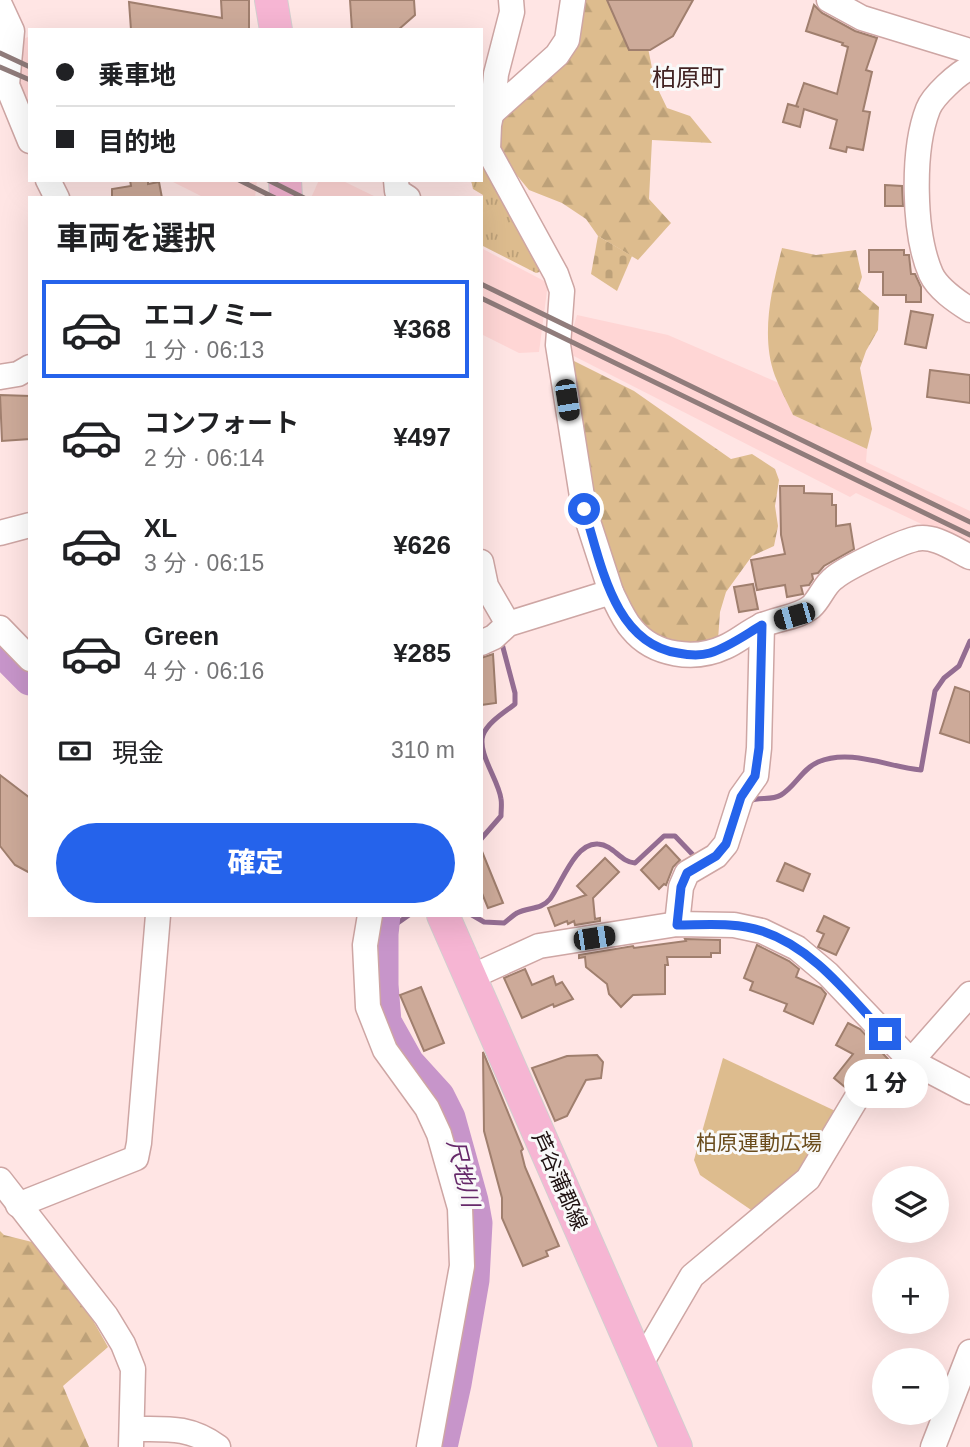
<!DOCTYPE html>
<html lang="ja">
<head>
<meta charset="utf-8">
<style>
  :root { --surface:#fff; --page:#f6f6f6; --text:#202124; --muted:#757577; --line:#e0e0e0; --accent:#2563eb }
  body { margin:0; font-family:Arial,"Noto Sans JP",sans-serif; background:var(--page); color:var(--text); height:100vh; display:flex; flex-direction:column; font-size:26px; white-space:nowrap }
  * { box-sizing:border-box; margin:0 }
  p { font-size:23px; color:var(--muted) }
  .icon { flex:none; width:38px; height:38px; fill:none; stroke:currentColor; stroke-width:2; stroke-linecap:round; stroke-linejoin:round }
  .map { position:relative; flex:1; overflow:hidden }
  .details { position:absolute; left:28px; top:196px; width:455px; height:721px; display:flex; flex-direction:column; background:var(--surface); border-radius:0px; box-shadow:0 7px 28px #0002 }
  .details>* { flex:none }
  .banner { position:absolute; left:28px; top:28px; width:455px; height:154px; border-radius:0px; box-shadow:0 7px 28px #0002; display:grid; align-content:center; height:154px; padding:0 28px; background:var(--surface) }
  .buttons { position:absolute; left:872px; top:1166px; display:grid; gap:14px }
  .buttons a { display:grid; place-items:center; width:77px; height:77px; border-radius:50%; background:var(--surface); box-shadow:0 7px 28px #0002; font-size:35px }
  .end { position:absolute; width:32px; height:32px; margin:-16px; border:9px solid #2563eb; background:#fff; box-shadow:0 0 0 4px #fff }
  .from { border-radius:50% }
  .bubble { position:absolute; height:49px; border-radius:24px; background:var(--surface); box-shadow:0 7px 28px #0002; font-size:23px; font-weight:800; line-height:49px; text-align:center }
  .car { position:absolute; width:21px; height:42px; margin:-21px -10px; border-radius:9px; box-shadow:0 0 5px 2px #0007; background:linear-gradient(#222 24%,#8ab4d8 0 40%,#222 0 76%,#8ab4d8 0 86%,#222 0) }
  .banner b { display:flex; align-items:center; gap:24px; height:66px; font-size:26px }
  .banner b+b { border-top:2px solid var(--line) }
  .banner i { width:18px; height:18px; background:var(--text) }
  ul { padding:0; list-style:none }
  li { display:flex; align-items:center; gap:21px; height:98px; margin:0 14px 10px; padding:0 14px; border:4px solid transparent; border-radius:0px }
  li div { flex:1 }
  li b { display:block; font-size:26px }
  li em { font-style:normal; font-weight:800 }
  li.selected { border-color:var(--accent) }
  li>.icon { width:63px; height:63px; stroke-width:1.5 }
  h2 { padding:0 28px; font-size:32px; line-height:84px }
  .pay { display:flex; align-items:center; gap:18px; height:77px; padding:0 28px; font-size:26px }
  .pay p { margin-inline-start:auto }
  .action { display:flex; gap:14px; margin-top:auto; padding:14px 28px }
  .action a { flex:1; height:80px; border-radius:42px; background:var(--accent); color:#fff; font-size:28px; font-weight:800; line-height:80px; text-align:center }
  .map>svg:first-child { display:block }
</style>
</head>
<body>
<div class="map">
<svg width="970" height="1447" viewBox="0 0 970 1447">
  <defs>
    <pattern id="grass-tufts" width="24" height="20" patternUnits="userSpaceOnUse" patternTransform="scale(1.75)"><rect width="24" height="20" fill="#ddbc8e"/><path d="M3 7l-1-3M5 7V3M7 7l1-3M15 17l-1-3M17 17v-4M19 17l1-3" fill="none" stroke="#bda179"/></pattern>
    <pattern id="forest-firs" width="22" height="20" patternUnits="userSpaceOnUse" patternTransform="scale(1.75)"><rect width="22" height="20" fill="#ddbc8e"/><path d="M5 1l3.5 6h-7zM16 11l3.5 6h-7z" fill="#bda179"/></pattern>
    <pattern id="cemetery-stones" width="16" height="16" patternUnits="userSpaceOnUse" patternTransform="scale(1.75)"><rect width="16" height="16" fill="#ddbc8e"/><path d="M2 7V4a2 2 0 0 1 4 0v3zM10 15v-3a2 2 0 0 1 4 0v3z" fill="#bda179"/></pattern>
  </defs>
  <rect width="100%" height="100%" fill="#ffe5e4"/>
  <g fill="#ffd6d5">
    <path d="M30,36V114L19,101V41Z"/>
    <path d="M169,180H257L255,198H205Z"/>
    <path d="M319,180H341L378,198H311Z"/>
    <path d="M481,248L548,283L539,352L519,353L481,334Z"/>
    <path d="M577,315L668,335L779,383L793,415L867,449L866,462L970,511V547L856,493L850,497L566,352Z"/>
  </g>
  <path fill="url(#grass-tufts)" d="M481,159L546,270L536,273L481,245L483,195L473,189L471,180H481Z"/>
  <g fill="url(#forest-firs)">
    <path d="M578,0H630L648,48L655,83L667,108L690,116L712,143L652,140L649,199L671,223L638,260L598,236L586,219L562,203L529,190L497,151L502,118Z"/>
    <path d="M782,248L816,255L856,250L862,277L858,289L879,307L878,330L866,351L860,368L872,429L867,449L793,415C787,402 780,389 775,376C760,335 772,288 782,248Z"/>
    <path d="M566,357L634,391L731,459L752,454L775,469L779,480L775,506L778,526L774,546L752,556L726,592L720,612L718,640L669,646L633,619L592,509Z"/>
    <path d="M0,1231L4,1235L36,1243L78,1294L108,1347L63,1386L89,1447H0Z"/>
  </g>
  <path fill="url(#cemetery-stones)" d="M598,236L632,256L617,291L591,274Z"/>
  <path fill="#ddbc8e" d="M723,1058L846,1116L808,1179L757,1214L700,1175L694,1160Z"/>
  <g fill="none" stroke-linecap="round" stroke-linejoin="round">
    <g stroke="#946d92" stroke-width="5">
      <path d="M749,801C759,796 771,801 781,795C795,787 802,769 818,762C850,748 888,767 921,770L935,691L944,678L959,666L970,641"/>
      <path d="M481,839L501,816C501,810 502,804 501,799C499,781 477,753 483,735C488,722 505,712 515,704V693L501,640"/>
      <path d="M472,915L484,922L504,923C508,920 512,916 517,913C529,907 541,910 550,899C562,883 575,842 598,844C614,845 620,862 635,863L664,836H675L695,857"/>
      <path d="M382,934L409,915"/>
    </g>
    <g stroke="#c795ca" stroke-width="33">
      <path d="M0,649L30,679"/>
      <path d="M384,915L382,934V985L385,1022L408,1063L438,1096L449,1118L472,1201L476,1223L473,1280L455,1384L441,1447"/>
    </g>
  </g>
  <g fill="#cdaa99" stroke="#a07f6e" stroke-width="2">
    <path d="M221,0H249V30H131L129,2L222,18Z"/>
    <path d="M350,0H414L415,15L398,30H352Z"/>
    <path d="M607,0H693L673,36L650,50H629Z"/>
    <path d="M814,5L822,13L855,31L877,38L866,70L872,72L863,111L870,112L863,150L847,147L846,152L830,148L837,120L804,109L800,127L783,122L788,104L799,107L796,106L804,83L837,94L848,47L842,45L843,43L806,31Z"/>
    <path d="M130,180H148V184L159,182L162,198H112V189L131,186Z"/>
    <path d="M885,185L902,186L903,206H885Z"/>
    <path d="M869,250H904V255H909L911,274H915L921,287V302H906V295H883V272H869Z"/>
    <path d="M911,311L933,315L926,348L905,344Z"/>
    <path d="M930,370L970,375V403L927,397Z"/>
    <path d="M0,395L30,396V439L2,441Z"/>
    <path d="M780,486H804V493L832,494V505H836V526L850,524L854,549L824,566L818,573L812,574L813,579L809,585L801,586L803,594L787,597L785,585L757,590L751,560L785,554L781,535Z"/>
    <path d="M753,584L758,609L739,612L734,587Z"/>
    <path d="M493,654L496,703L481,705V658Z"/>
    <path d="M955,687L970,692V743L940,733Z"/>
    <path d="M0,775L30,798V873L15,865L0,846Z"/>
    <path d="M666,845L680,860L673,867L666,885L664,884L659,889L641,870Z"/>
    <path d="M481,849L503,903L488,908L481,891Z"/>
    <path d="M605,858L619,872L593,898L595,919L600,918V921L575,925L574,921L568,924L567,921L555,926L548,908L586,895L577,886Z"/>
    <path d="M785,863L810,874L803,891L777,881Z"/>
    <path d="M824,916L849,928L836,955L818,947L824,934L817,931Z"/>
    <path d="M685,939L720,940V953H711V957H667L668,965H665V994L633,995L621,1007L609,994L607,984L586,967L585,957L579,958V955L633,946L634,948L686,941Z"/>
    <path d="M757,945L789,961L799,969L796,977L821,988L826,994L813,1024L784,1011L787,1004L750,990L753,982L744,978Z"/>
    <path d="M525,969L532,985L553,976L556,985L562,982L573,999L554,1007L553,1004L522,1018L504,978Z"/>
    <path d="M421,987L444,1043L424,1051L400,995Z"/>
    <path d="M848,1023L860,1029L888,1059L880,1064L877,1062L868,1072L846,1088L834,1078L853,1054L836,1045Z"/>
    <path d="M483,1052L523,1149L521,1151L525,1167L559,1246L546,1251L548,1256L523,1266L502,1218V1198L484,1131Z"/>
    <path d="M597,1055L603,1062L601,1078L586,1080L567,1116L555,1121L532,1068L567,1056Z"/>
  </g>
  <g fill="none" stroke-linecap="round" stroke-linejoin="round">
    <defs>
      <g id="minor">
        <path d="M511,0L512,12L496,74L493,106L489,125L488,150L556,274L562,291L558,345L584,509L611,592"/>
        <path d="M829,0L862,18L970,51"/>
        <path d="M0,5L12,31L7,85L30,141"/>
        <path d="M970,68C958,73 933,96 928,109C912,150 913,233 931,274C938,289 956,301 970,310"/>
        <path d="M492,113L557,55L567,40L573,0"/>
        <path d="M48,180L57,198"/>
        <path d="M396,180L397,191L408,198"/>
        <path d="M0,377L18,374L30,367"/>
        <path d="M0,533L30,525"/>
        <path d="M481,562L486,586L508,624"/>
        <path d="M0,628L30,659"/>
        <path d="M481,643L494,637L508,624L611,592C617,604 623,619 632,629C654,656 695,661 725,647C737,642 748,632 761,626C777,618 797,618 811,607C820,599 824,585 834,578C847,567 899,543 915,539C933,534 954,549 970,557"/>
        <path d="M370,915L365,945L368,1007L385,1050L427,1108L439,1134L460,1208L462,1266L429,1447"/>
        <path d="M677,924L681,887L687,873L716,856L726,844L741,797L756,776L759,748L762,625"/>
        <path d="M471,977L539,946L677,924L734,925L762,931L797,948L828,974L911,1061L970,1092"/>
        <path d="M0,1180L106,1316L123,1344L133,1369L131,1447"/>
        <path d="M18,1205L136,1158L139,1143L158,915"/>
        <path d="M640,1365L692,1276L808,1179L856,1099L911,1061L970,994"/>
        <path d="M133,1429C167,1429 189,1426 218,1447"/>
        <path d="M933,1447L970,1352"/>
      </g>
      <g id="major">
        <path d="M271,0L276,30"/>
        <path d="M285,180L286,198"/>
        <path d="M443,915L676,1447"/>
      </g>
    </defs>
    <use href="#minor" stroke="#cea6a4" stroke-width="27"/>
    <use href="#major" stroke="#d2cfcf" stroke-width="34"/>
    <use href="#minor" stroke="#fff" stroke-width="24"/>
    <use href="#major" stroke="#f6b5d3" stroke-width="32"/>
    <g stroke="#907c7b" stroke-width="5">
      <path d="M0,53L30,67"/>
      <path d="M0,67L30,80"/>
      <path d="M239,180L275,198"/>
      <path d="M268,180L304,198"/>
      <path d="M481,284L970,522"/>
      <path d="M481,298L970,535"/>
    </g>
  </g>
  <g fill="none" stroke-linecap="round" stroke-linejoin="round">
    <path stroke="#2563eb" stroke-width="9" d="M584,509C601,562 613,643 678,653C688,655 700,656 710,653C729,647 745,635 762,625L759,748L755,776L741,797L726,844L716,856L687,873L681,887L677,925C705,925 736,922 762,931C814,948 849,996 885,1034"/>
  </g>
  <g text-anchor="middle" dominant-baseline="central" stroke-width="6" stroke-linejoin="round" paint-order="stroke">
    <g font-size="21" fill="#6a4c1d" stroke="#f9f9f9">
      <text x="759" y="1142">柏原運動広場</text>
    </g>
    <g font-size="21" fill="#1e1010" stroke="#f9f9f9">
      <text transform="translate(560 1181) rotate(66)">芦谷蒲郡線</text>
    </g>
    <g font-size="23" font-style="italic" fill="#66296a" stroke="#f9f9f9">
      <text transform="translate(463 1173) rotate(76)">尺地川</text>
    </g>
    <g font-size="24" fill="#422323" stroke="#f9f9f9">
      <text x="688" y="77">柏原町</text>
    </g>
  </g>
</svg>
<div class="buttons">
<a><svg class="icon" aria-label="layers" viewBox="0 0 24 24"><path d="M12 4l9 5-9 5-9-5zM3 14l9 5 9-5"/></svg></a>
<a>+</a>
<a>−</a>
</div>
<i class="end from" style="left:584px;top:509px"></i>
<i class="end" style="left:885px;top:1034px"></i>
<div class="bubble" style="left:844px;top:1059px;width:84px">1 分</div>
<i class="car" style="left:567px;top:400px;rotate:171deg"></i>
<i class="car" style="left:794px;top:616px;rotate:254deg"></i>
<i class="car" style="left:594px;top:938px;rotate:81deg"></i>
<div class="banner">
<b><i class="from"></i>乗車地</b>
<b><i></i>目的地</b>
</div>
<section class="details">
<h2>車両を選択</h2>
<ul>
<li class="selected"><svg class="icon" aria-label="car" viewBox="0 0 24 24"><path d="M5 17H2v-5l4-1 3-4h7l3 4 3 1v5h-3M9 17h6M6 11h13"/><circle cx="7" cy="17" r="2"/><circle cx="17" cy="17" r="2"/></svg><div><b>エコノミー</b><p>1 分 · 06:13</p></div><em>¥368</em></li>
<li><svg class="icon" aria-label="car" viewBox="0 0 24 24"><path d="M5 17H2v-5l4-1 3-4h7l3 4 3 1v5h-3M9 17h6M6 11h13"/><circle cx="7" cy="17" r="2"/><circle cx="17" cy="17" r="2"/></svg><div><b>コンフォート</b><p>2 分 · 06:14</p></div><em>¥497</em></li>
<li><svg class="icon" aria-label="car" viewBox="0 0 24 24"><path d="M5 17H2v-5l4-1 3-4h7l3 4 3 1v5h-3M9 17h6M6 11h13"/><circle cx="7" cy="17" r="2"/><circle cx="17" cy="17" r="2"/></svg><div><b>XL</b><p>3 分 · 06:15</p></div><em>¥626</em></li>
<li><svg class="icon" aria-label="car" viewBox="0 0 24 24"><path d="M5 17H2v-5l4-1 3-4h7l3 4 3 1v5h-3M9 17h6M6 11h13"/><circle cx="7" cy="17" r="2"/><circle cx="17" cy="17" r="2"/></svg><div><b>Green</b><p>4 分 · 06:16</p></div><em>¥285</em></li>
</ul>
<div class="pay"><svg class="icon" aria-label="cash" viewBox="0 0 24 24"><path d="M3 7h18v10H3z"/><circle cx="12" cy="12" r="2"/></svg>現金<p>310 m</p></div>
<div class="action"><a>確定</a></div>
</section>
</div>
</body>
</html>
